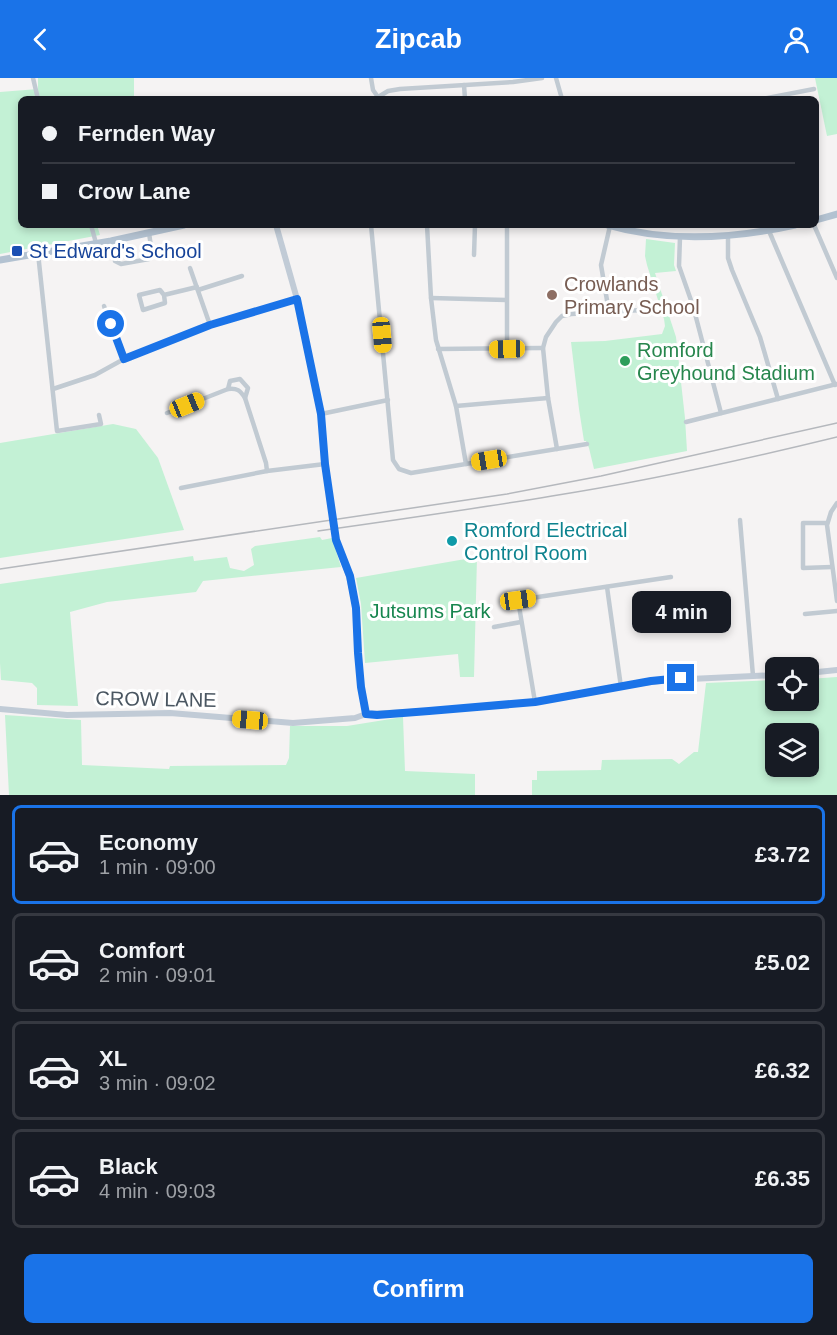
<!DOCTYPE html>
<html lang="en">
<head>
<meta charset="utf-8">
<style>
  :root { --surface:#171b24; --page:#20242c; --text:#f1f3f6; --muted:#9ea1a6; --line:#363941; --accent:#1a73e8 }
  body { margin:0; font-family:Helvetica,sans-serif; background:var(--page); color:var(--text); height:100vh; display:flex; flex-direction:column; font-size:22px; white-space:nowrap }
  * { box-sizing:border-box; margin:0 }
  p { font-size:20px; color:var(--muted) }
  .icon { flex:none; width:33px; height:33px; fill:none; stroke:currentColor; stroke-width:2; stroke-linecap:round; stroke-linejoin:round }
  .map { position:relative; height:717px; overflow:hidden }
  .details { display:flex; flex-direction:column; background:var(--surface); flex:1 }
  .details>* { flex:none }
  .guide { position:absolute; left:18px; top:18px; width:801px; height:132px; border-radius:9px; box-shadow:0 3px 9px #0003; display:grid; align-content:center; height:132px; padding:0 24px; background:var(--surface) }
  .tools { position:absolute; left:765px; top:579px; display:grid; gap:12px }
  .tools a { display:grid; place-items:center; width:54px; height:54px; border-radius:9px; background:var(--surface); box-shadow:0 3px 9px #0003; font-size:30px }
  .end { position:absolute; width:27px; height:27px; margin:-14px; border:8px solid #1a73e8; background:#fff; box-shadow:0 0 0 3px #fff }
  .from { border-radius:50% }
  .bubble { position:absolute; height:42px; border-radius:9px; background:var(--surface); box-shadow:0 3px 9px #0003; font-size:20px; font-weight:700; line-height:42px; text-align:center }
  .car { position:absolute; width:18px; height:36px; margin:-18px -9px; border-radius:8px; box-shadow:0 0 4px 2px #0007; background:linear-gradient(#f5c518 24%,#345 0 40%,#f5c518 0 76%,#345 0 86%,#f5c518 0) }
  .guide b { display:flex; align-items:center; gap:21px; height:57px; font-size:22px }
  .guide b+b { border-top:2px solid var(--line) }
  .guide i { width:15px; height:15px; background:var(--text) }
  ul { padding:10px 0 0; list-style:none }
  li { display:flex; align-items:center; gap:18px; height:99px; margin:0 12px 9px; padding:0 12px; border:3px solid var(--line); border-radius:9px }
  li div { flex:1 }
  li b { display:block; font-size:22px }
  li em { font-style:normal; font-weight:700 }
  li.active { border-color:var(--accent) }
  li>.icon { width:54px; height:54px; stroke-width:1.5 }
  .primary-button { display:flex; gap:12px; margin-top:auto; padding:12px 24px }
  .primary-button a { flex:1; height:69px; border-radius:9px; background:var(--accent); color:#fff; font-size:24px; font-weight:700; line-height:69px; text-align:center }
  header { display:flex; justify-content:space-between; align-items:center; height:78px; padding:0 24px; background:var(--accent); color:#fff; font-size:27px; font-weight:700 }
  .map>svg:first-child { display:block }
</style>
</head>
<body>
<header><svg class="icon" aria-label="back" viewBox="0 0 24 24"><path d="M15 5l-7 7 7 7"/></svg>Zipcab<svg class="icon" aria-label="person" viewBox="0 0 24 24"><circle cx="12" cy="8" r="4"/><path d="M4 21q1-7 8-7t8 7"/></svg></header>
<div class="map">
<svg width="837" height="717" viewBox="0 0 837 717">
  <rect width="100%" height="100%" fill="#f5f3f3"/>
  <g fill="#c3f1d5" fill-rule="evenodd">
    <path d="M38,0H134V21H21V147H97L100,157L0,176V14L38,11Z"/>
    <path d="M815,0H837V56L827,58Z"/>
    <path d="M646,161L675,165L674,187L676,193L655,195L676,259L685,340L687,373L594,391L589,370L586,363H584L579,331L571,264L605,263L662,256L665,248L664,241L647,187L645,178Z"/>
    <path d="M113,346L136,351L158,380L184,452L0,480V365Z"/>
    <path d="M320,459L322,462L332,460L341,489L203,503L196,514L107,524L70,534L78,628L37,627V610L32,605L1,602L0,585V506L193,478L194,483L227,479L230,490L244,493L254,487L251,471L255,468Z"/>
    <path d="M477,479L474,599H460L458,576L365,585L361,526L356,500Z"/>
    <path d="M837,599V717H532V702H537V693L601,692L602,682L672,681L679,686L694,674H698L706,605L775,602L776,622H808L809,601ZM776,656H808V688H776Z"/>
    <path d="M5,637L81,642L82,687L169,691L170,688L286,687L289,680L290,648H347L403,639L405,693L475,696V717H9Z"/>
  </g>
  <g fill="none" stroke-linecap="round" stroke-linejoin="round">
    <g stroke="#c1cad2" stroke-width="4.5">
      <path d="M33,0L38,21"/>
      <path d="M371,0L373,12L378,19"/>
      <path d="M556,0L562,21"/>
      <path d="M464,7L465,21"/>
      <path d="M375,21L388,13L400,11L513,4L542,0"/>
      <path d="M762,21L814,11"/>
      <path d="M91,147L96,165"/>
      <path d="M371,147L393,382L399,391L411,395L587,366"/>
      <path d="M427,147L431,220L436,262L456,328L466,386"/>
      <path d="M507,147V271"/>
      <path d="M814,147L837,200"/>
      <path d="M769,153L835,307"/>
      <path d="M728,158V180L732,192L760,259L778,321"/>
      <path d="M680,159L679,188L693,228L721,335"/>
      <path d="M111,163L115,183L121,186L149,181L152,175L149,155"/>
      <path d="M38,175L57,353L101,346L99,337"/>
      <path d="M474,177L475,147"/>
      <path d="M190,190L210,247"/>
      <path d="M198,212L242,198"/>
      <path d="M164,217L160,212L139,217L143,232L165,225L164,217L197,209"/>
      <path d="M431,220L506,222"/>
      <path d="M104,228L124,281"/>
      <path d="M609,234L601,187L610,148"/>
      <path d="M438,271L543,270"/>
      <path d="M53,311L95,297L124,281L210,247L297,221"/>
      <path d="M228,311L230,303L240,301L248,310L245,320"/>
      <path d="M456,328L548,320"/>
      <path d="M167,335L228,311C237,310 240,312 245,320L266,385L267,393"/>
      <path d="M321,336L388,322"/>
      <path d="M686,344L837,306"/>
      <path d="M557,371L548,320L543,270L546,259L556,244L562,238L571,236L660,231"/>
      <path d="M181,410L267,393L325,386"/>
      <path d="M837,425L831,434L827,447L837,523"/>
      <path d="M740,442L753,598"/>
      <path d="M827,445H803V490L832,489"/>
      <path d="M607,509L621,609"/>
      <path d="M805,536L837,533"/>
      <path d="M494,549L521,544"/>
      <path d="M535,624L518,522L671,499"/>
    </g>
    <g stroke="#c1cbd6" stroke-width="6">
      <path d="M276,147L297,221L321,336L325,386L336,463L349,498L356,530L358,575L361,609L366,636"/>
      <path d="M808,595L837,592"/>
      <path d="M0,631L67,637L170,635L293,645L355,640L366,636L429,633L535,624L642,605L669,602L776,597"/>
    </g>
    <g stroke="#b3c2d1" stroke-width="7">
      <path d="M816,142L837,136"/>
      <path d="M607,147C669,165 732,161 795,147"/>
      <path d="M0,182L111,163L184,147"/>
    </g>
    <g stroke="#b5b8bd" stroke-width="1.5">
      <path d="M318,453C396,442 474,431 552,418C648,403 743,382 837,359"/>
      <path d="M0,491L507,416L601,398L837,345"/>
    </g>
  </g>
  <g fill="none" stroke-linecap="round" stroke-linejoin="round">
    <path stroke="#1a73e8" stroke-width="8" d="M111,246L124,281L210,247L297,221L321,336L325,386L336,462L350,498L356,530L358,575L361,609L366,636L377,637L429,633L535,624L651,603L681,600"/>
  </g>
  <rect fill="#1a4fb4" stroke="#fff" stroke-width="2" x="11" y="167" width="12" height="12" rx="3"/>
  <circle fill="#8d6e63" stroke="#fff" stroke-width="2" cx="552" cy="217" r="6"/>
  <circle fill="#2e9e5b" stroke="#fff" stroke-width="2" cx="625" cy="283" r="6"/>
  <circle fill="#0f9aa8" stroke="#fff" stroke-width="2" cx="452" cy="463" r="6"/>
  <g text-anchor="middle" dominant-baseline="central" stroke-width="6" stroke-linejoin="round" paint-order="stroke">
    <g font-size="20" fill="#164399" stroke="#fff" text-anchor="start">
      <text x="29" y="173">St Edward's School</text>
    </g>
    <g font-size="20" fill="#785e54" stroke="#fff" text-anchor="start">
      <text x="564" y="206">Crowlands<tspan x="564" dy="23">Primary School</tspan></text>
    </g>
    <g font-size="20" fill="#27864d" stroke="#fff" text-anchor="start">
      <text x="637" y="272">Romford<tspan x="637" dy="23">Greyhound Stadium</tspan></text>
    </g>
    <g font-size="20" fill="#0d838f" stroke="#fff" text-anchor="start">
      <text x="464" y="452">Romford Electrical<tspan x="464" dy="23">Control Room</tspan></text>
    </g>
    <g font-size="20" fill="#17864f" stroke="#fff">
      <text x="430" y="533">Jutsums Park</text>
    </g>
    <g font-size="20" fill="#4a5661" stroke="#fff">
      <text transform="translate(156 621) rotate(1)">CROW LANE</text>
    </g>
  </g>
</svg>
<div class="tools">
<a><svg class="icon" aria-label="locate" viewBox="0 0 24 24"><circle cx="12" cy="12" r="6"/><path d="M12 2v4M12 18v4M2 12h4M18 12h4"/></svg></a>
<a><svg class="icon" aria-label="layers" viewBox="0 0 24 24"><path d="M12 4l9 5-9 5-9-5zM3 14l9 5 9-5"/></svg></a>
</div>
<i class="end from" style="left:111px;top:246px"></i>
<i class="end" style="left:681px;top:600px"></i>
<div class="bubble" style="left:632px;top:513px;width:99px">4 min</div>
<i class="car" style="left:382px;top:257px;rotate:175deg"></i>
<i class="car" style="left:507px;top:271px;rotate:269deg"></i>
<i class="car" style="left:187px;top:327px;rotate:68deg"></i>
<i class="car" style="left:489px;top:382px;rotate:261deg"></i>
<i class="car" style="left:518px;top:522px;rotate:82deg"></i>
<i class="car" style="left:250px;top:642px;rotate:275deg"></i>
<div class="guide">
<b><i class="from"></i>Fernden Way</b>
<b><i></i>Crow Lane</b>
</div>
</div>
<section class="details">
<ul>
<li class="active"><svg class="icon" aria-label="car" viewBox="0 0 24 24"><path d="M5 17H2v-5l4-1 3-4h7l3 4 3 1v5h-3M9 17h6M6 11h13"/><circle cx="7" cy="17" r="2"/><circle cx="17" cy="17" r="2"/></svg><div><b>Economy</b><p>1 min · 09:00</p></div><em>£3.72</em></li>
<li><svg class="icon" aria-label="car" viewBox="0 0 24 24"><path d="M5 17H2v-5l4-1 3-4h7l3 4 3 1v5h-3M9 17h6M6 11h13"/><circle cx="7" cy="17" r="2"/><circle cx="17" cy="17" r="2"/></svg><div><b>Comfort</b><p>2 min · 09:01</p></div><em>£5.02</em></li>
<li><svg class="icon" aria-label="car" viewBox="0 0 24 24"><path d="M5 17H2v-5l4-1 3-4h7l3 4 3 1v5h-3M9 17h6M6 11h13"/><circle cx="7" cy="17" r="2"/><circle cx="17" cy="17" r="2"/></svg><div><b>XL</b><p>3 min · 09:02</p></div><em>£6.32</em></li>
<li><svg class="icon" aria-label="car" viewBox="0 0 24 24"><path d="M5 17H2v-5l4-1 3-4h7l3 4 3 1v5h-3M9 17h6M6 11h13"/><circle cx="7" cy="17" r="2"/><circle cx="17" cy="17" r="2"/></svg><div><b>Black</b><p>4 min · 09:03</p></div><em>£6.35</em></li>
</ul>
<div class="primary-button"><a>Confirm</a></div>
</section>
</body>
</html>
